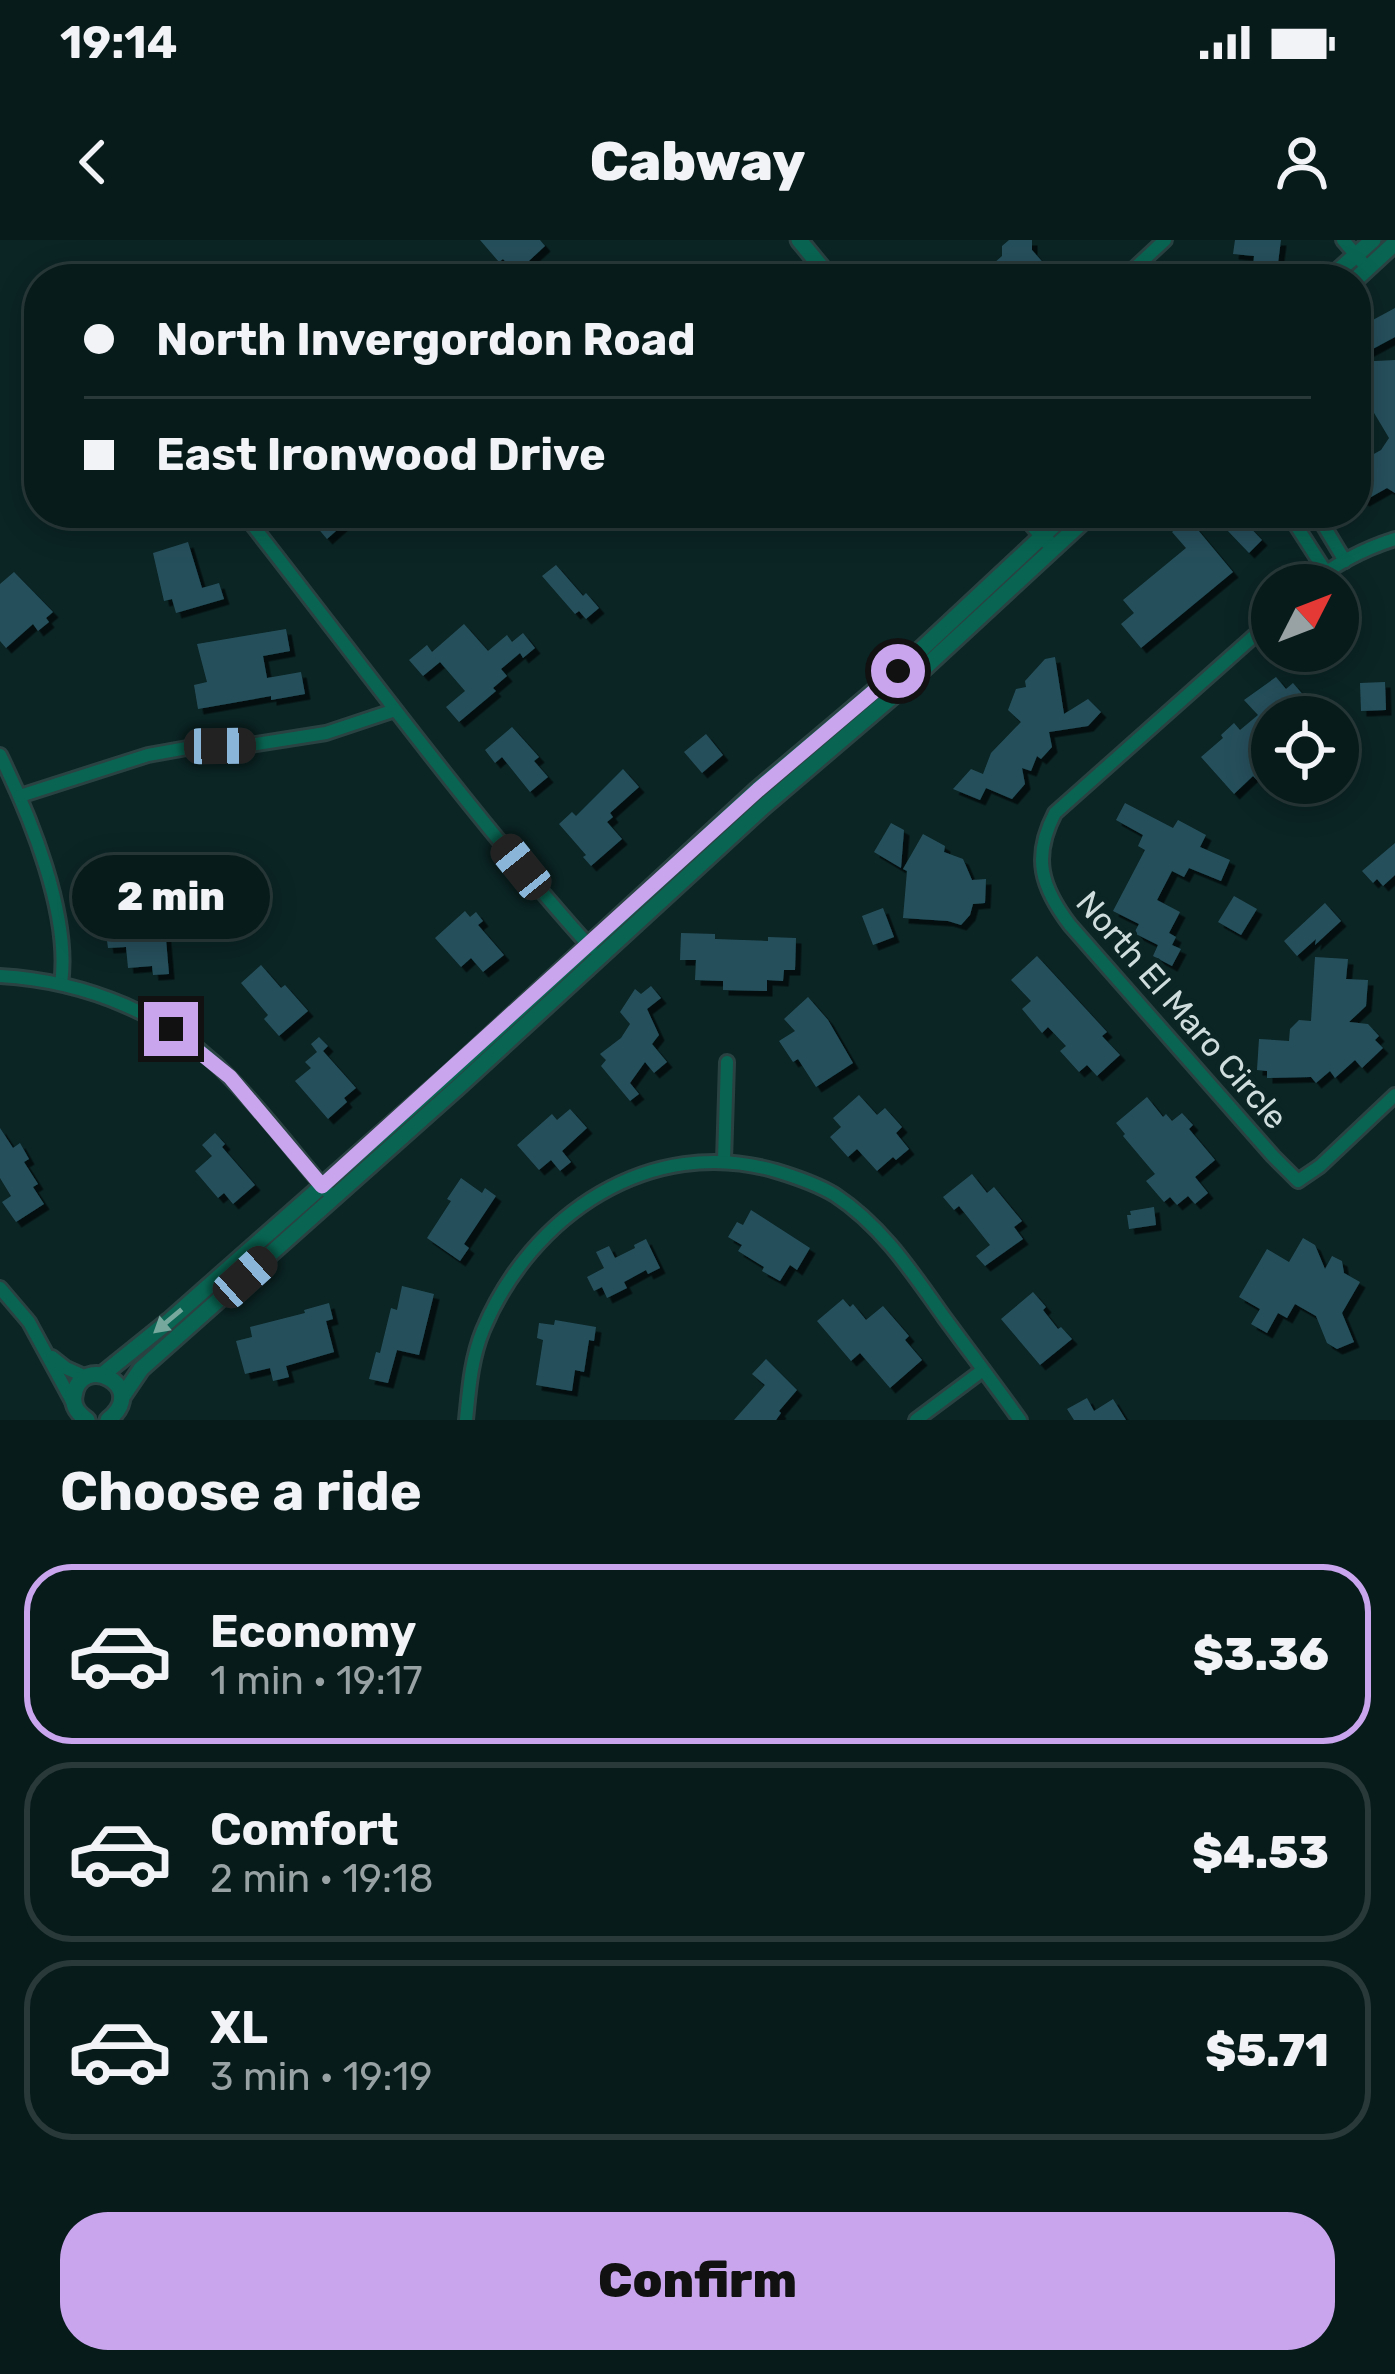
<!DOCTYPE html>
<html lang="en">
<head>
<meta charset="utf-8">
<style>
  :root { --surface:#081b1b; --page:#112424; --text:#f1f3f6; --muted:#98a1a3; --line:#29393a; --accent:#c9a5ee }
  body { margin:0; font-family:Rubik,sans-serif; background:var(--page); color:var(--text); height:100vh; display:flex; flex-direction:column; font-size:45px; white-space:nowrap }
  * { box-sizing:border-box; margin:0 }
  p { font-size:39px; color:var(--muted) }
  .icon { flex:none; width:66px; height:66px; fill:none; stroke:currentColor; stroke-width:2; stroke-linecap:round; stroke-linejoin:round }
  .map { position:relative; height:1180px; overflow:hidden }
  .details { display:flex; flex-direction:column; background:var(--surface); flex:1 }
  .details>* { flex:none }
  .hud { position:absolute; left:24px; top:24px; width:1347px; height:264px; border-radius:48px; box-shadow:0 6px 30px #0003,0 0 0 3px var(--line); display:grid; align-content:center; height:264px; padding:0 60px; background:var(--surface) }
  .needle { width:78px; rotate:48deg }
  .buttons { position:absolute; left:1251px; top:324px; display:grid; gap:24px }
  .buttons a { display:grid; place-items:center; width:108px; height:108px; border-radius:50%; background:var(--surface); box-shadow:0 6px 30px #0003,0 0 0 3px var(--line); font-size:60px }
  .end { position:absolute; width:54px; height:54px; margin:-27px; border:15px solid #c9a5ee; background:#111; box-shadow:0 0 0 6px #111 }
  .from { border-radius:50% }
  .bubble { position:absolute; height:84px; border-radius:42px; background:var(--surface); box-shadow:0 6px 30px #0003,0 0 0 3px var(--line); font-size:39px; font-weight:800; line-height:84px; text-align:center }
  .car { position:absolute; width:36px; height:72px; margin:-36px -18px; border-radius:15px; box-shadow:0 0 9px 3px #0007; background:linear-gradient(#222 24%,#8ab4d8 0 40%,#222 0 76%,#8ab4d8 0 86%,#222 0) }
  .hud b { display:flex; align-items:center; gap:42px; height:114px; font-size:45px }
  .hud b+b { border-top:3px solid var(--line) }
  .hud i { width:30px; height:30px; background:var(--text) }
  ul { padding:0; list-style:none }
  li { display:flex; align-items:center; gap:36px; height:180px; margin:0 24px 18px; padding:0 36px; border:6px solid var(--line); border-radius:48px }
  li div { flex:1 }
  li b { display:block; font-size:45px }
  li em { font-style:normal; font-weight:800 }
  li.on { border-color:var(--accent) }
  li>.icon { width:108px; height:108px; stroke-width:1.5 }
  h2 { padding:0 60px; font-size:54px; line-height:144px }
  .action { display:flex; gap:24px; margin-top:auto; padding:24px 60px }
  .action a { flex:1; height:138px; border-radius:48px; background:var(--accent); color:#111; font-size:48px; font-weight:800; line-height:138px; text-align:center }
  .status { display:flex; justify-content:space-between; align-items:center; height:84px; padding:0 60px; background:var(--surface); direction:ltr }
  .status svg { height:33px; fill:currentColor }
  header { display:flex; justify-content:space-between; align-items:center; height:156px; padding:0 60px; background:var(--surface); font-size:54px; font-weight:800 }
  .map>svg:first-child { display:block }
</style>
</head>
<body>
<div class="status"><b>19:14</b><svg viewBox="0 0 49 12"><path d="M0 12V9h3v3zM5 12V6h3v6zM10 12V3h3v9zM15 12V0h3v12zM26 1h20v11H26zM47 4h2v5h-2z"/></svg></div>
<header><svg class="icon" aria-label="back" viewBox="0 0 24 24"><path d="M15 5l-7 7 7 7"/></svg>Cabway<svg class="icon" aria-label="person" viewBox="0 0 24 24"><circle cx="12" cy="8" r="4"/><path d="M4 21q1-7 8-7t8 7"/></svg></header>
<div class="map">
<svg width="1395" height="1180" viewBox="0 0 1395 1180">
  <defs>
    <filter id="shadow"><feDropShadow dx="5.5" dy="5.5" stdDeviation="0" flood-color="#0009"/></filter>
  </defs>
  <rect width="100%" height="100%" fill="#0b2424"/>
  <g fill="#26505c" filter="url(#shadow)">
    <path d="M480,0H540L545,6L516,33L503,19L499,22Z"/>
    <path d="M1009,0H1032V10L1047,27L1034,39H976L1002,16V6Z"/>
    <path d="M1235,0H1281L1277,31L1253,28L1254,16L1233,14Z"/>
    <path d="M1395,68V97L1356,118L1358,88Z"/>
    <path d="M1395,120V253L1387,248L1364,261L1356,256V246L1361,236L1371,230L1365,219L1381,210L1389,198L1361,151L1356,148V122Z"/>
    <path d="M305,273H337L345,283L327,299Z"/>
    <path d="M1240,277L1262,300L1249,313L1226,289Z"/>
    <path d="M1188,278L1233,332L1141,408L1121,384L1134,373L1123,360L1186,308L1172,292Z"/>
    <path d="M188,302L202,348L219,343L224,359L176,373L172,359L164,361L153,313Z"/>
    <path d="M556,325L583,356L586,353L599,368L586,379L579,371L575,374L542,336Z"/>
    <path d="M14,332L53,372L46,378L49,382L38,391L33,384L6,408L0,401V344Z"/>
    <path d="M464,384L488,411L507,395L512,402L523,393L535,408L523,418L520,413L501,429L507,436L493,448L496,451L459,482L446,467L465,451L440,422L423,436L409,420L427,405L432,412Z"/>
    <path d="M286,389L290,411L263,416L267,438L301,432L305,454L271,460V456L198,469L194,445L207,442L197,404Z"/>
    <path d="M1055,417L1064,474L1088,459L1101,472L1088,486L1049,492L1052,507L1041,519L1037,516L1031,531L1022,528L1025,544L1012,559L986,548L980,560L953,549L971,529L983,534L991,513L1021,482L1008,470L1016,449L1026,447L1025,441L1045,419Z"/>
    <path d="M1276,437L1286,449L1293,443L1322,477H1272V531L1259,542L1253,536L1234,554L1201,517L1223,498L1221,495L1234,483L1240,490L1258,475L1244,460Z"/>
    <path d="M1385,442L1386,470L1361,471L1360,443Z"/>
    <path d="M512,487L539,517L534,521L548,537L530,552L502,517L495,523L485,510Z"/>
    <path d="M706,494L723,515L702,533L684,512Z"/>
    <path d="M623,529L639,547L610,573L613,577L607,582L622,599L591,626L583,617L586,615L559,584L572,572L576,576Z"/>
    <path d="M1125,563L1173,588L1178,580L1206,595L1200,607L1230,620L1221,641L1189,628L1184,637L1172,631L1157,660L1180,672L1169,693L1176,697L1172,705L1181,709L1172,726L1153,716L1158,705L1134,693L1139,684L1113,671L1145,610L1138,606L1143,595L1116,580Z"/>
    <path d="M891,583L904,590L901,628L874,612Z"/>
    <path d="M923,594L945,606L944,612L963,619L972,640L986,639L985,663L973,664L970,675L961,685L948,681L903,678L907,631L903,629Z"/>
    <path d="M1395,603V635L1383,646L1377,639L1373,643L1362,631Z"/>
    <path d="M235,623L245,649L222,657L213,631Z"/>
    <path d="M1234,656L1257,669L1241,695L1218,682Z"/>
    <path d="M1325,663L1341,681L1315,705L1316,699L1297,716L1284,701Z"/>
    <path d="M163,664L169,734L153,735L152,726L128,728L126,707L108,708L106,693L133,691L131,667Z"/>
    <path d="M883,668L894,697L873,705L862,676Z"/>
    <path d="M465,671L470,677L476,672L483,681L478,685L504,715L483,732L471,718L461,727L435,698Z"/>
    <path d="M681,693L715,694V699L768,701V697L796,698L795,730H784L783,741L767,740V751L723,750V741L695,740L696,720H680Z"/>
    <path d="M1037,716L1107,792L1102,796L1120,815L1097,836L1087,825L1079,832L1060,811L1066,806L1048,787L1042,793L1022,769L1031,761L1011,740Z"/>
    <path d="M1315,717L1348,719L1346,739L1368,740L1366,766L1349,782L1368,784L1379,796L1375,800L1383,808L1362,828L1355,820L1335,838L1330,831L1316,843L1311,837L1267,838V831L1257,830L1259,799L1289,801L1290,789L1299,780L1311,781Z"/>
    <path d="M261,725L281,748L285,745L308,771L279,796L264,779L268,775L241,743Z"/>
    <path d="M651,746L661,758L647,769L659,795L652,804L667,822L654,833L645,822L630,843L639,854L630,861L601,826L606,820L600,814L621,798L630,784L620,772L635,749L641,754Z"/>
    <path d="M808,757L828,780L853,823L816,847L798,819L793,822L779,801L795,791L784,779Z"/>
    <path d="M319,797L328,806L323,811L356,848L344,858L347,862L328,879L295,841L311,828L305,822L317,812L311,804Z"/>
    <path d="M859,855L877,875L885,868L902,887L896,893L909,909L896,920L893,917L877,931L857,909L848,917L830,897L841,887L833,878Z"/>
    <path d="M1147,857L1163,877L1166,874L1172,881L1182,873L1193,885L1189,889L1215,920L1195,937L1208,953L1195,964L1188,956L1177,965L1170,957L1164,962L1146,941L1155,934L1123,896L1125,894L1116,883Z"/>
    <path d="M570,869L587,888L562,911L571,922L560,931L551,920L539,930L517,905L552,874L557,880Z"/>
    <path d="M0,888L13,908L20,903L29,919L24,922L38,944L33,947L44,964L16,982L2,962L11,956L0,938Z"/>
    <path d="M215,893L225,904L222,907L255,945L233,964L224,953L218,958L195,931L212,916L202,905Z"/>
    <path d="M972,934L987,953L994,947L1022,981L1014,987L1023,999L985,1026L976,1016L990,1005L959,966L954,970L943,957Z"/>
    <path d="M461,938L482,953L485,948L496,956L464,1004L469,1008L460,1021L427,998L451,961L447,959Z"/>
    <path d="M1154,967L1156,985L1129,989L1127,975H1131L1130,971Z"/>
    <path d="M751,970L810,1008L797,1030L790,1025L780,1041L762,1031L764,1027L738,1011L742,1005L728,997L737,982L743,985Z"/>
    <path d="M1303,998L1315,1005L1325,1029L1332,1016L1342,1021L1344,1033L1360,1042L1342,1073L1354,1102L1337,1109L1327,1103L1316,1076L1295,1064L1287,1078L1278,1073L1267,1093L1251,1084L1260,1069L1239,1057L1267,1009L1289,1022Z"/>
    <path d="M646,999L660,1028L648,1034L646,1030L624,1042L627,1048L607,1058L602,1047L594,1051L587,1037L604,1028L596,1012L609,1006L615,1018L635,1008L634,1005Z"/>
    <path d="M402,1046L434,1054L419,1115L397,1110L388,1143L369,1139L376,1112L380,1113L391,1068L397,1070Z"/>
    <path d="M1033,1052L1046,1067L1043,1070L1058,1089L1061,1087L1072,1099L1040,1125L1001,1079Z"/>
    <path d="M843,1059L850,1067L853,1064L866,1080L883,1066L909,1096L905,1100L922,1120L890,1148L860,1113L851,1121L817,1081Z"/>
    <path d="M329,1063L333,1079L326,1081L334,1112L286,1126L289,1137L273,1141L270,1128L245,1134L236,1101L252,1097L250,1087L305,1073L304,1070Z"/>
    <path d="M555,1080L596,1087L594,1101L589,1100L584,1132L575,1130L572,1151L536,1145L543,1100L537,1098L539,1083L554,1085Z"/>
    <path d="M766,1119L797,1150L779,1171L781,1173L776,1180H734L765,1145L752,1134Z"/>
    <path d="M1087,1158L1094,1171L1113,1159L1126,1180H1074L1067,1169Z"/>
  </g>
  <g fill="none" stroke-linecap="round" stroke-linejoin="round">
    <defs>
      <g id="minor">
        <path d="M1343,0L1362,22"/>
        <path d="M1123,39L1165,0"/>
        <path d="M243,273C358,419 467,570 591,708"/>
        <path d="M1288,273L1326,332"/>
        <path d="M1316,273L1345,321"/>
        <path d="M1309,345C1335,324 1363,309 1395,299"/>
        <path d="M1272,380L1055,573C1032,617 1041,647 1070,685L1273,916L1298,941L1320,926L1395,855"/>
        <path d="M0,515C30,576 71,675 61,744"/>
        <path d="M20,556L148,515L187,508L250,505L326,493L395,470"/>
        <path d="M0,736C86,741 171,775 231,839C267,876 299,919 333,958"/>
        <path d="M724,921L727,822"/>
        <path d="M0,1048L29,1082L74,1165"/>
        <path d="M52,1117L66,1128L86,1137"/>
        <path d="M466,1180C469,1150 471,1119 483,1090C531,975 650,894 776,931C796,937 817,944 835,955C882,986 912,1032 944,1077C969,1111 995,1145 1020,1180"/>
        <path d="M916,1180L983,1130"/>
      </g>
      <g id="tertiary">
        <path d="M799,0L831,39"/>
        <path d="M1329,39L1373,0"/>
        <path d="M1356,39L1395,3"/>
        <path d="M1023,273L1048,302"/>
        <path d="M102,1135L169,1081L449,834L757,550L898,431L1067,273"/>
        <path d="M122,1157L141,1129L458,847L763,567L907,444L1092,273"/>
        <path d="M87,1180C79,1174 72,1167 74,1156C80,1111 151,1146 108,1180"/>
      </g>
    </defs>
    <use href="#minor" stroke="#2a4242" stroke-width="18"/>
    <use href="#tertiary" stroke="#2a4242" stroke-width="21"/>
    <use href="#minor" stroke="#096552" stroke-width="12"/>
    <use href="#tertiary" stroke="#096552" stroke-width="15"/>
  </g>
  <defs><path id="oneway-solid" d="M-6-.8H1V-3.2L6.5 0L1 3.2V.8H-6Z" transform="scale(3)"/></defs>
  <use fill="#76a89e" href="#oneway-solid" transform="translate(168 1081) rotate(140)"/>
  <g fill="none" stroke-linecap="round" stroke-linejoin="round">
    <path stroke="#c9a5ee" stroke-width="15" d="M171,789L230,837L322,946L758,550L898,431"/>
  </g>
  <g text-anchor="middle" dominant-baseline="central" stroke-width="10" stroke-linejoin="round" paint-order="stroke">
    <g font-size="33" fill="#cfdedd" stroke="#0b2424">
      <text transform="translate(1182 770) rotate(49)">North El Maro Circle</text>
    </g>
  </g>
</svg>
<div class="buttons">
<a><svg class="needle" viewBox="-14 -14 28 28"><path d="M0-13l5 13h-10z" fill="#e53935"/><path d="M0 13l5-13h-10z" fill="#98a1a3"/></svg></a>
<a><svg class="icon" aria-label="locate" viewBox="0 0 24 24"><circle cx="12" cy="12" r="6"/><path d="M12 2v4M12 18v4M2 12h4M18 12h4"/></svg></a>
</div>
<i class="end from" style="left:898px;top:431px"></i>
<i class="end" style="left:171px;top:789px"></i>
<div class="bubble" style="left:72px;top:615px;width:198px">2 min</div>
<i class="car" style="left:220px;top:506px;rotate:89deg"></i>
<i class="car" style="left:521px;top:627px;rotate:321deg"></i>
<i class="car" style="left:245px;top:1037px;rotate:48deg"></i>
<div class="hud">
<b><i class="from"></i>North Invergordon Road</b>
<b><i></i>East Ironwood Drive</b>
</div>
</div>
<section class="details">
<h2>Choose a ride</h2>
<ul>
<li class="on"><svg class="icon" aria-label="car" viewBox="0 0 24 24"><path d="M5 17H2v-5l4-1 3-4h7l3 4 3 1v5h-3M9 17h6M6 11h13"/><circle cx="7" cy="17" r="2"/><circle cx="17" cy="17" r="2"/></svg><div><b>Economy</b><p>1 min · 19:17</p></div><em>$3.36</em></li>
<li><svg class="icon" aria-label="car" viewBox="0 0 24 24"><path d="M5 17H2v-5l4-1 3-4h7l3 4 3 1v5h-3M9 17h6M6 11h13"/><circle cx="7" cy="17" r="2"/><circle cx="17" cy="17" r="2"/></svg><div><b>Comfort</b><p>2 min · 19:18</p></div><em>$4.53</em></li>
<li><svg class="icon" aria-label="car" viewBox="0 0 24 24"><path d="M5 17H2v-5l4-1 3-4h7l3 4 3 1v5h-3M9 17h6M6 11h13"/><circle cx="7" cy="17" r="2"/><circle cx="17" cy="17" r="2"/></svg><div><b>XL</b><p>3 min · 19:19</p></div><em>$5.71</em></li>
</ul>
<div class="action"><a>Confirm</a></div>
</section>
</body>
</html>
